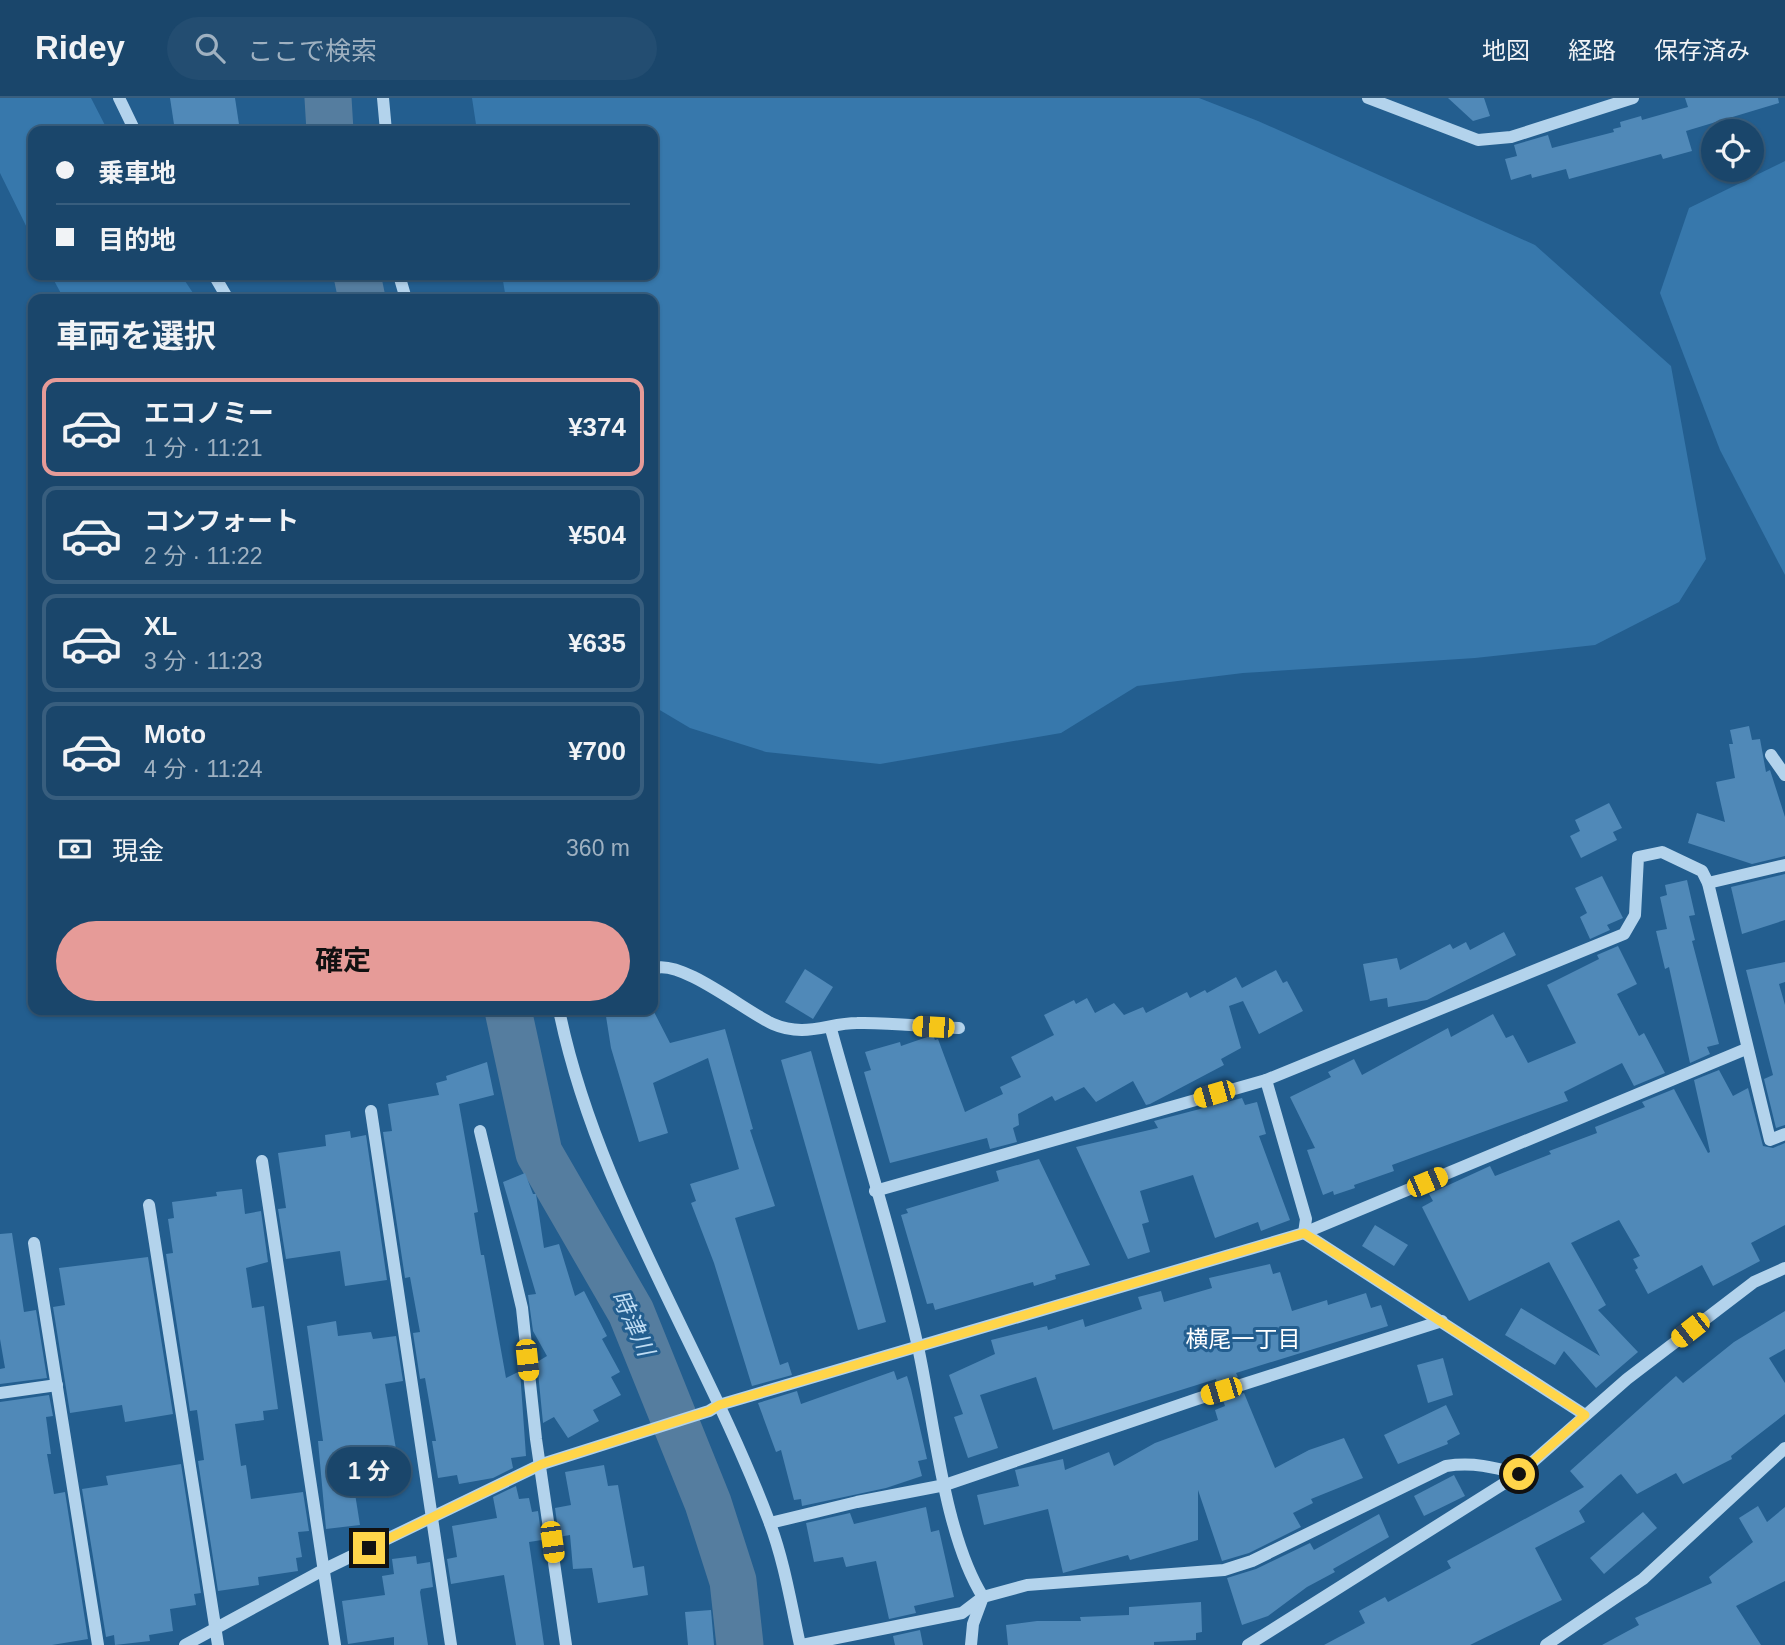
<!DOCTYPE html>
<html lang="ja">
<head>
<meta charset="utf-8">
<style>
  :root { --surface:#1a466b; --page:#234d71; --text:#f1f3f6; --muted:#9fb1c1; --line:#385e7e; --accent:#e69b98 }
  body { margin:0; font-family:Helvetica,"Noto Sans JP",sans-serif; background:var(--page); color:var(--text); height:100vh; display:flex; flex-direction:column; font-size:26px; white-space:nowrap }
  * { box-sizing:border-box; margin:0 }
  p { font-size:23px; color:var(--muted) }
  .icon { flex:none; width:38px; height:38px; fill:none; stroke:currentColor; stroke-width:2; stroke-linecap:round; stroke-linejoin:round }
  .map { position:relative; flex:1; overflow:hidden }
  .sheet { position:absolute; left:28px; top:196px; width:630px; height:721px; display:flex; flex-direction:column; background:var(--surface); border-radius:14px; box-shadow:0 2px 5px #0004,0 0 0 2px var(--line) }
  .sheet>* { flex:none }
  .guide { position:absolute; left:28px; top:28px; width:630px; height:154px; border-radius:14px; box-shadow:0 2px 5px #0004,0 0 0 2px var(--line); display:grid; align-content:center; height:154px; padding:0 28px; background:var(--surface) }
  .tools { position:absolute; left:1701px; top:21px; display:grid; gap:14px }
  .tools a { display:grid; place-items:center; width:63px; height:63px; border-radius:50%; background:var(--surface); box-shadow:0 2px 5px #0004,0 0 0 2px var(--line); font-size:35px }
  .end { position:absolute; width:32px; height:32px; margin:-16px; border:9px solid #ffd54a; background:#111; box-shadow:0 0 0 4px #111 }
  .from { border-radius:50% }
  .bubble { position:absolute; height:49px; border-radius:24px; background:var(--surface); box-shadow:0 2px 5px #0004,0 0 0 2px var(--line); font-size:23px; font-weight:700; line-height:49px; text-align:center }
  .car { position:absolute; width:21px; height:42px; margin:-21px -10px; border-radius:9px; box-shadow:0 0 5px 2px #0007; background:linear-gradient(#f5c518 24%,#345 0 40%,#f5c518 0 76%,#345 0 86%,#f5c518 0) }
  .guide b { display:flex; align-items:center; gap:24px; height:66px; font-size:26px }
  .guide b+b { border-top:2px solid var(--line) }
  .guide i { width:18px; height:18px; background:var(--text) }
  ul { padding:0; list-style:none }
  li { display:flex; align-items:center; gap:21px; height:98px; margin:0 14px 10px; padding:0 14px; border:4px solid var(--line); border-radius:14px }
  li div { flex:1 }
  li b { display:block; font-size:26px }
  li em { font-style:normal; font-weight:700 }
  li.current { border-color:var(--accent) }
  li>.icon { width:63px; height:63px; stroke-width:1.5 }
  h2 { padding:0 28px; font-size:32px; line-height:84px }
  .pay { display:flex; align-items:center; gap:18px; height:77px; padding:0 28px; font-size:26px }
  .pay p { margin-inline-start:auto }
  .primary-button { display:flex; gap:14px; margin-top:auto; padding:14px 28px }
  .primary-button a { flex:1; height:80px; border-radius:42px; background:var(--accent); color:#111; font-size:28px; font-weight:700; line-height:80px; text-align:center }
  header { display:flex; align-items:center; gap:42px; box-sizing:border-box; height:98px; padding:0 35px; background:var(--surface); border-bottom:2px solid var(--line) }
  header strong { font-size:33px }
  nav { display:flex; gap:38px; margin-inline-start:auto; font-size:24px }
  .search { width:490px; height:63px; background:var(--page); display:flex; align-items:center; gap:18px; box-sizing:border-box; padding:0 24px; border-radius:38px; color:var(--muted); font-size:26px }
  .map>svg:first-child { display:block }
</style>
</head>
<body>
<header>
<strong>Ridey</strong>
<div class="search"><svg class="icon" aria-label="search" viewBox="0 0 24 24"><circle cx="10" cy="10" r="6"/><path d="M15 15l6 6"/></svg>ここで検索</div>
<nav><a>地図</a><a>経路</a><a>保存済み</a></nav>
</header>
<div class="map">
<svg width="1785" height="1547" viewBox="0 0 1785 1547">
  <rect width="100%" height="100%" fill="#235e8f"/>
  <g fill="#3778ac">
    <path d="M0,0H91L108,33H33V142L0,75Z"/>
    <path d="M472,0H1199L1258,23L1535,147L1671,268L1706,461L1679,504L1595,547L1475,560L1243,575L1137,588L1061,635L880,666L766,654L690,630L653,608V201H506L502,177H653V33H477Z"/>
    <path d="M1785,63V477L1720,352L1660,195L1689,110Z"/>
    <path d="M51,177H181L197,201H64Z"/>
  </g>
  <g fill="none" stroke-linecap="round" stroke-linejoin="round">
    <g stroke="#557d9f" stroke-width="47">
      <path d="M328,0L330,33"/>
      <path d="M357,177L362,201"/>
      <path d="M508,912L539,1055L631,1214L708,1405L733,1483L740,1547"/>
    </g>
  </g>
  <g fill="#5089b8">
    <path d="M170,0H235L240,33H175Z"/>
    <path d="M1448,0H1484L1490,18L1473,23Z"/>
    <path d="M1685,0H1778L1779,5L1686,33L1692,53L1663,61L1661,56L1569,81L1566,71L1532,80L1531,76L1511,82L1505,61L1517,58L1514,47L1548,37L1552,50L1614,34L1613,31L1621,29L1620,24L1641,18L1642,22L1688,9Z"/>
    <path d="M1749,628L1752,642L1760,641L1766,674L1770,672L1785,719V758L1752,766L1688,745L1697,715L1725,724L1716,684L1735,680L1729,646H1733L1730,632Z"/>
    <path d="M1609,705L1622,730L1613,734L1617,742L1581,760L1570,738L1580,733L1575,722Z"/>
    <path d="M1785,776V822L1742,836L1731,789Z"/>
    <path d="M1602,778L1623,820L1607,827L1610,832L1590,841L1580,819L1587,815L1575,790Z"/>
    <path d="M1687,782L1695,817L1689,818L1695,842L1692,843L1719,946L1707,949L1710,956L1690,965L1669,869L1665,871L1656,833L1667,831L1660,799L1667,797L1665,787Z"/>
    <path d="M1504,834L1516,857L1427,902L1388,909L1387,900L1370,903L1363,866L1397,860L1400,872L1450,846L1453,851L1466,844L1470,852Z"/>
    <path d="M1618,848L1637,886L1617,896L1639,938L1644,935L1665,975L1634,988L1622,965L1564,994L1568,1003L1392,1067L1394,1073L1354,1087L1355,1090L1334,1097L1333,1093L1323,1097L1307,1052L1315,1050L1290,999L1331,979L1328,974L1354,961L1362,977L1448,930L1451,939L1493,916L1506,940L1513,937L1528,965L1576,945L1547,887L1599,861L1597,857Z"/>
    <path d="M1785,864V884L1779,886L1785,907V1027L1776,1030L1764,981L1773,977L1746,872Z"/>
    <path d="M805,871L833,889L813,921L785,904Z"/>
    <path d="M1276,872L1283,885L1287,883L1303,913L1259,936L1243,903L1229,908L1241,950L1221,961L1224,967L1150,1006L1146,1007L1133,983L1096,1004L1084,989L1055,1003L1052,998L1018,1016L1019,1027L1013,1030L1017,1044L990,1051L987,1040L890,1065L864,974L871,972L865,954L900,944L901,948L933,937L935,942L938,941L965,1014L1003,996L1000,989L1021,979L1011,959L1054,937L1044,917L1074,902L1076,906L1087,900L1095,915L1114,905L1124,917L1143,909L1146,915L1187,894L1190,900L1205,892L1207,895L1236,879L1242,890Z"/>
    <path d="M605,912H653L670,945L725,931L753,1031L750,1032L775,1108L735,1120L780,1267L788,1264L792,1277L752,1288L714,1165L691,1105L696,1103L690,1086L739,1071L708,960L653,985L668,1035L639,1044L611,950Z"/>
    <path d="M811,953L886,1224L858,1232L781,962Z"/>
    <path d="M487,964L494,997L459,1006L478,1114L474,1115L481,1157H484L506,1280L520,1273L526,1358L511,1360L513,1370L493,1380L459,1386L457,1377L438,1380L432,1343H436L425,1280L420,1281L413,1235L420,1234L410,1179L405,1180L383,1034L392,1033L388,1006L439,997L436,985L447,982L446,978Z"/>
    <path d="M1719,972L1733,998L1748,990L1763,1048L1773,1050L1785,1045V1127L1751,1145L1760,1163L1713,1188L1702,1167L1648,1196L1635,1172L1638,1170L1633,1161L1640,1158L1619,1122L1571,1145L1606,1207L1598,1212L1638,1254L1596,1290L1564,1253L1555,1267L1505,1237L1521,1210L1600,1258L1549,1164L1469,1203L1422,1109L1433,1103L1429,1096L1490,1068L1495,1078L1551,1056L1549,1053L1597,1035L1595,1029L1645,1009L1642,1004L1674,991L1708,1055L1710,1054L1694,982Z"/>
    <path d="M1242,1000L1245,1007L1257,1004L1266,1036L1259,1038L1290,1122L1261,1133L1258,1124L1215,1140L1193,1077L1140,1093L1149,1124L1142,1126L1150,1154L1128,1161L1076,1049L1158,1030L1154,1023Z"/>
    <path d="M350,1033L351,1040L366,1037L387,1182L345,1188L340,1153L286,1161L278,1111L286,1110L278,1055L326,1048L325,1037Z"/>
    <path d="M1039,1061L1090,1167L1055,1177L1056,1181L1034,1188L1033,1184L935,1212L933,1205L927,1206L901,1117L908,1115L906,1111L999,1083L996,1073Z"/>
    <path d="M525,1075L533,1096H536L544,1150L559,1146L575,1198L584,1193L607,1238L602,1241L620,1274L611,1279L621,1297L593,1312L599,1323L568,1340L554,1319L543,1325L537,1264L547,1258L533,1233L528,1197L536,1196L503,1084Z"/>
    <path d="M242,1091L245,1116L261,1113L268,1164L246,1170L252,1210L264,1208L278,1311L263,1313L264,1322L235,1326L241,1368L246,1367L251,1401L303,1394L309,1433L298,1434L302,1459L296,1460L298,1473L258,1479L259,1487L218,1493L198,1363L204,1362L197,1312L190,1313L166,1156L173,1155L168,1121L174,1120L172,1104L217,1098L216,1094Z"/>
    <path d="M1375,1127L1408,1147L1394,1168L1362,1148Z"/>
    <path d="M12,1135L24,1214L36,1212L47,1280L0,1286V1271L5,1270L0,1241V1136Z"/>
    <path d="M148,1159L173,1316L125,1324L122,1307L70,1315L53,1209L65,1207L59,1170Z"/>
    <path d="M1270,1166L1273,1176L1280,1174L1292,1213L1327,1202L1328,1207L1366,1195L1371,1210L1381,1207L1388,1228L1236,1275L1238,1279L1217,1285L1216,1281L1053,1332L1036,1279L980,1297L998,1350L968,1360L954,1319L963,1316L949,1277L995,1256L991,1242L1047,1228L1048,1232L1083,1221L1085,1229L1142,1211L1138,1199L1161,1193L1164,1204L1212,1190L1209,1180Z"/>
    <path d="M1785,1213V1251L1769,1260L1785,1285V1316L1731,1358L1732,1361L1683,1386L1676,1375L1637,1396L1621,1376L1618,1378L1579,1413L1585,1424L1535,1450L1562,1502L1470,1547H1324L1365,1525L1359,1513L1385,1499L1388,1504L1451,1470L1447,1463L1584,1389L1570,1373L1676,1278L1683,1285L1734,1244Z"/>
    <path d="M336,1223L338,1238L371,1234L373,1241L396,1238L403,1283L385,1286L397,1357L358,1363L360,1382L353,1383L360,1427L326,1431L318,1343H323L307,1228Z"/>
    <path d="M1443,1260L1453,1297L1428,1305L1417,1267Z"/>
    <path d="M894,1273L897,1282L907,1278L911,1291L927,1361L918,1363L922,1378L886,1390L802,1408L801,1401L794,1402L781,1352L776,1354L758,1305L797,1293L801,1306Z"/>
    <path d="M1244,1295L1275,1370L1309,1352L1344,1340L1363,1380L1311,1401L1313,1405L1293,1415L1301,1429L1249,1455L1222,1463L1198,1392V1442L1130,1462L1128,1457L1063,1475L1048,1411L984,1427L977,1397L1019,1388L1015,1372L1063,1361L1065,1372L1109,1354L1114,1368L1155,1345L1218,1322L1215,1312L1225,1308L1223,1302Z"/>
    <path d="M49,1297L53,1318L46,1319L51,1356H47L54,1396L65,1394L88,1541L52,1547H0V1304Z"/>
    <path d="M1446,1307L1460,1336L1447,1343L1448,1346L1398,1366L1384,1337Z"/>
    <path d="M181,1366L201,1495L194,1496L196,1507L170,1511L173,1533L149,1537L150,1543L115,1547L114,1537L106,1539L82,1391L108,1387L106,1378Z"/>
    <path d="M604,1367L608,1388L618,1387L633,1470L644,1468L648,1497L598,1505L592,1470L573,1471L570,1437L559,1439L555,1410L571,1407L565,1374Z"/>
    <path d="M1454,1377L1465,1398L1424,1418L1414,1398Z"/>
    <path d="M516,1388L519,1401L529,1400L532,1414L538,1413L542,1442L529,1444L544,1547H516L504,1477L451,1486L447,1461L457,1459L452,1428L497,1420L493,1399Z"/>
    <path d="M1758,1408L1767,1424L1785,1409V1483L1736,1508L1761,1547H1602L1639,1527L1635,1520L1712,1485L1709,1479L1753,1444L1739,1420Z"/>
    <path d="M926,1409L931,1434L939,1432L954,1499L914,1508L916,1515L889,1521L876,1463L846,1469L843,1459L814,1464L806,1425L850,1415L854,1426Z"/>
    <path d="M1643,1414L1657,1430L1604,1476L1590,1460Z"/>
    <path d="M1379,1416L1389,1439L1333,1471L1335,1474L1307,1489L1268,1518L1242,1527L1227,1480L1256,1471L1310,1445L1314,1452Z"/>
    <path d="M416,1458L417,1466L430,1464L433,1489L421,1491L420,1494L428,1547H394V1539L348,1546L342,1503L385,1497L382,1478L394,1476L392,1461Z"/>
    <path d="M1201,1504L1202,1534L1196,1535V1542L1154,1544V1547H1008L1006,1527L1037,1523H1081L1080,1519L1129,1517V1509Z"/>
    <path d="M711,1512L714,1547H688L685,1514Z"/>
    <path d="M920,1532L923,1547H895L893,1538Z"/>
  </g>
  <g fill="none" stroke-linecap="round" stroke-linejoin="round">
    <g stroke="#b3d3ec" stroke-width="12">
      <path d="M119,0L135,33"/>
      <path d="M383,0L386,33"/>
      <path d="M1368,0L1478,42L1511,39L1633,0"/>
      <path d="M214,177L228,201"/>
      <path d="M399,177L406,201"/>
      <path d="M1771,657L1785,677"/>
      <path d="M1708,785L1785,767"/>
      <path d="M655,870C683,862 746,914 773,926C805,940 828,925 857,925C891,924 925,929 959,930"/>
      <path d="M559,912C596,1093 704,1251 769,1423C784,1462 791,1506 800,1547"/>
      <path d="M831,931C860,1036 894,1142 918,1249C934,1322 944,1437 983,1499L973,1526L971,1547"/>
      <path d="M1266,982L1306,1121L1304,1135"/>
      <path d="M371,1013L451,1547"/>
      <path d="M480,1033L522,1210L536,1341L566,1547"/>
      <path d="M262,1063L335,1547"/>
      <path d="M875,1093L1266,982L1624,836L1635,817L1638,759L1662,754L1702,773L1708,785L1770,1042L1785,1036"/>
      <path d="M149,1107L218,1547"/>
      <path d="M1304,1135L1585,1317"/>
      <path d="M34,1145L98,1547"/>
      <path d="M0,1295L57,1287"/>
      <path d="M770,1425L857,1404L945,1387L1197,1301L1442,1223"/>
      <path d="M185,1547L325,1471L542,1366L709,1313L719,1307L1304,1135L1746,951"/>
      <path d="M802,1547L962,1515L983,1499L1027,1487L1224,1472L1252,1463L1446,1368C1473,1364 1493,1369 1519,1376"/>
      <path d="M1248,1547L1519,1376L1627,1281L1754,1184L1785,1170"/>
      <path d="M1546,1547L1643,1481L1785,1350"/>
    </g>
  </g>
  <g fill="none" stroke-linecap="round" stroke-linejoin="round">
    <path stroke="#ffd54a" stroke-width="9" d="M369,1450L542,1366L709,1313L719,1307L1304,1135L1585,1317L1519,1376"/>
  </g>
  <g text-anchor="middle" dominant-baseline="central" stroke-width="6" stroke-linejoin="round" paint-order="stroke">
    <g font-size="23" font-style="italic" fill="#bfdcf3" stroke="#235e8f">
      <text transform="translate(633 1225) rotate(65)">時津川</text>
    </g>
    <g font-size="23" fill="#fff" stroke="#235e8f">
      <text x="1243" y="1241">横尾一丁目</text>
    </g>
  </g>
</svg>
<div class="tools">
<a><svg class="icon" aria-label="locate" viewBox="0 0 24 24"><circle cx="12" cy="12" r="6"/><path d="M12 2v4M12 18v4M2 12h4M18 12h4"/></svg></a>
</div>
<i class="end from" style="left:1519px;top:1376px"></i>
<i class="end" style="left:369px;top:1450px"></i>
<div class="bubble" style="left:327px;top:1349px;width:84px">1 分</div>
<i class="car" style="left:933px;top:929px;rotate:273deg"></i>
<i class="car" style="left:1214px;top:996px;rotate:254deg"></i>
<i class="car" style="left:1427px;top:1084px;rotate:67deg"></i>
<i class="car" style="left:1690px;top:1232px;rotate:232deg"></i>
<i class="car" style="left:527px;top:1262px;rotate:174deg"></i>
<i class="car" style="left:1221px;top:1293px;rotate:253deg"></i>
<i class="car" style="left:552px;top:1444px;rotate:172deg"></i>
<div class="guide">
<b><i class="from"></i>乗車地</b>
<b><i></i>目的地</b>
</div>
<section class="sheet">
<h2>車両を選択</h2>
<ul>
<li class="current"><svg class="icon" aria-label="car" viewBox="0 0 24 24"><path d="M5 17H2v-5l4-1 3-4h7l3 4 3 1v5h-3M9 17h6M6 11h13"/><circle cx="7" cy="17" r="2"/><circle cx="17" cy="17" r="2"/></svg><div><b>エコノミー</b><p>1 分 · 11:21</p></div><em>¥374</em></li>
<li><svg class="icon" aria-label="car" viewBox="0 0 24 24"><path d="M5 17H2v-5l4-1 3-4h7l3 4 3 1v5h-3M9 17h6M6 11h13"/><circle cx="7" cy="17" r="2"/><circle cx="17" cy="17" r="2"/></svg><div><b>コンフォート</b><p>2 分 · 11:22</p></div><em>¥504</em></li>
<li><svg class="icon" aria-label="car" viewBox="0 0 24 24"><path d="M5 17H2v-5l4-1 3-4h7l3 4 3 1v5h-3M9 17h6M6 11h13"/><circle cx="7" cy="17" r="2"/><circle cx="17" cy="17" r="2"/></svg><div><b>XL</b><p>3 分 · 11:23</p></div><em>¥635</em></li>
<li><svg class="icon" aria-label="car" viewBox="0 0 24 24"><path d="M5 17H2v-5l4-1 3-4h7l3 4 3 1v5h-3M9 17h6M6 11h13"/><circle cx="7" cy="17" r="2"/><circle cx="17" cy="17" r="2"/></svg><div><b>Moto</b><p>4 分 · 11:24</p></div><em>¥700</em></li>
</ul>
<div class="pay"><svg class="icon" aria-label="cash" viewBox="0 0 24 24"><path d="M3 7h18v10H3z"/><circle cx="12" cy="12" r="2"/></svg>現金<p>360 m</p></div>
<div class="primary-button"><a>確定</a></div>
</section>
</div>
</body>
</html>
